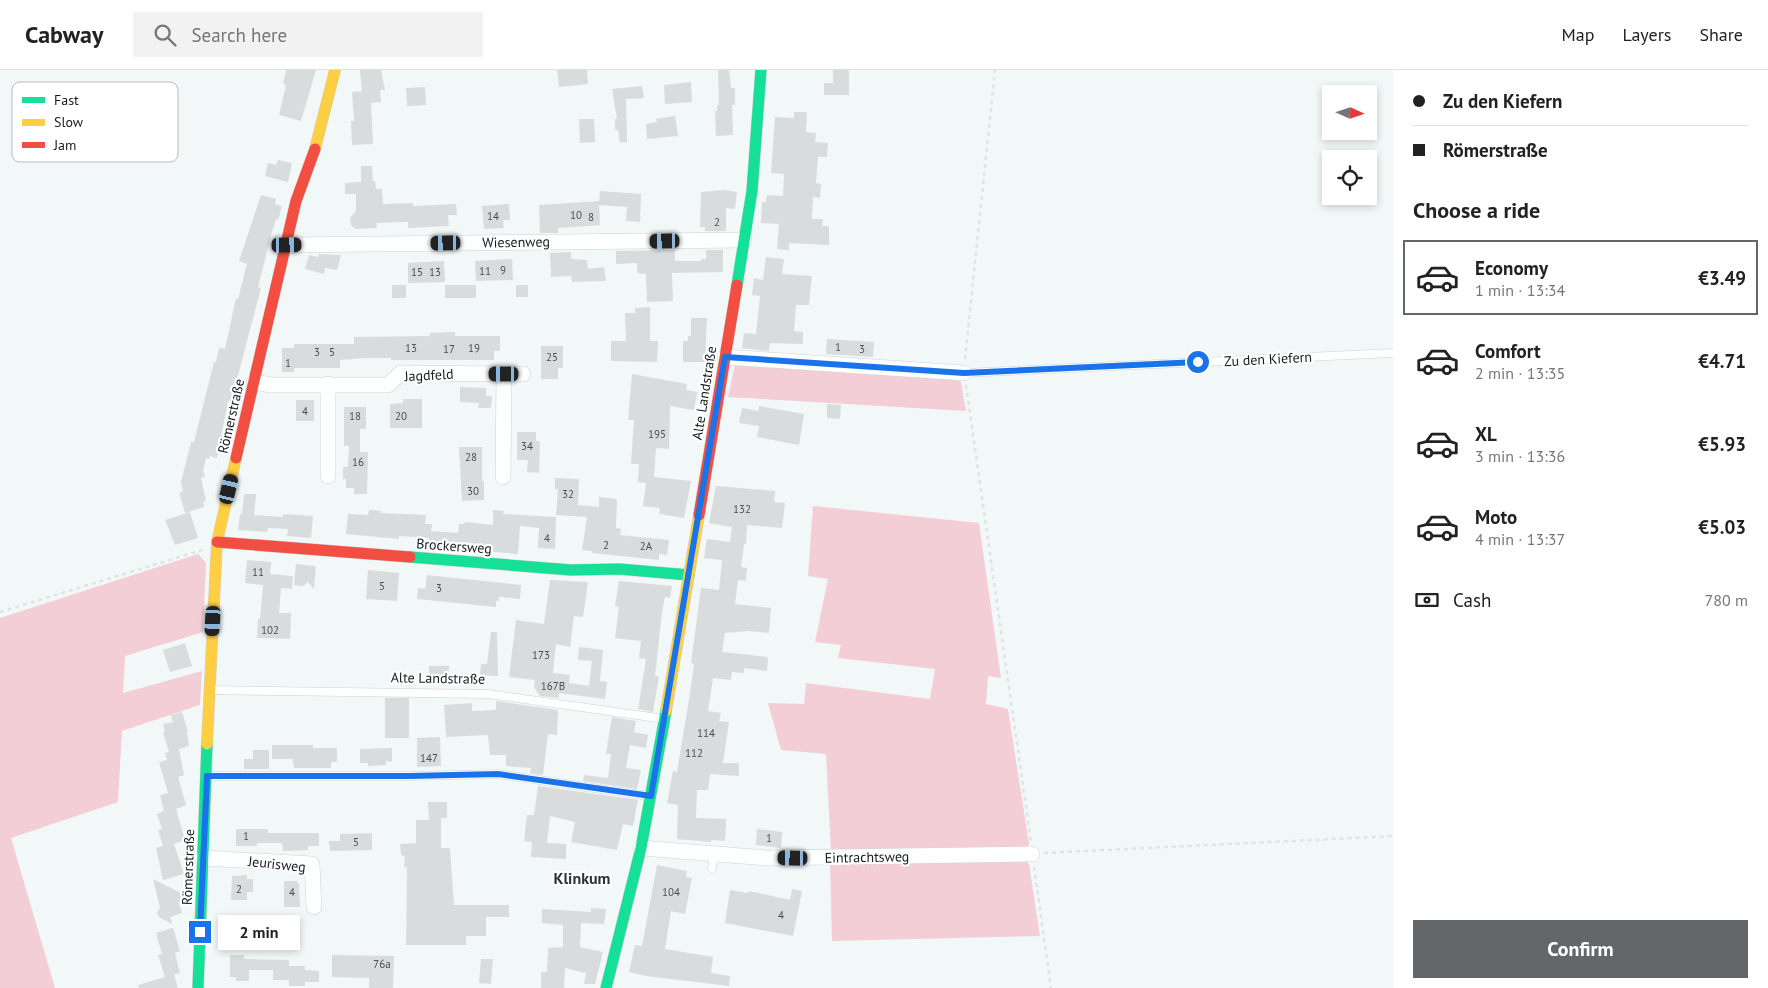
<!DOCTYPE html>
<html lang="en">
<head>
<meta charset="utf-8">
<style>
  :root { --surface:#fff; --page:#f2f2f2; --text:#222; --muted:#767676; --line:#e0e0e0; --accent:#646769 }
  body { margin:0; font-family:"PT Sans",sans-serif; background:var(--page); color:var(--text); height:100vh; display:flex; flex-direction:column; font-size:19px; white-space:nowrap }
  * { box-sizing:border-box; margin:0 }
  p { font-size:16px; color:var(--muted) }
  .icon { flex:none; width:28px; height:28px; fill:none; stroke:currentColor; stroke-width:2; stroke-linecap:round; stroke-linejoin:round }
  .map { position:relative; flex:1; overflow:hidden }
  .panel { display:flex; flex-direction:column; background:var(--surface); width:375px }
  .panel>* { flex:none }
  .hud { display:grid; align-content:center; height:110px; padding:0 20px; background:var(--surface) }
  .needle { width:32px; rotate:93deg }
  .tools { position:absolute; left:1322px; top:15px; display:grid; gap:10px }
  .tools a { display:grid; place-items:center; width:55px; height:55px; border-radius:0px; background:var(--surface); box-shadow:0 2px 8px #0003; font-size:25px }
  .end { position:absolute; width:22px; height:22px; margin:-11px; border:6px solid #1a73e8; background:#fff; box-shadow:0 0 0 2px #fff }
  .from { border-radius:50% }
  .bubble { position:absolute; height:35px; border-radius:0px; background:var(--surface); box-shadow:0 2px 8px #0003; font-size:16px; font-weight:700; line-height:35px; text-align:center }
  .car { position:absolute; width:15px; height:30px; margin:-15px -8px; border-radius:6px; box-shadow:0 0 4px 1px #0007; background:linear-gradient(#222 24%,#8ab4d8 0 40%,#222 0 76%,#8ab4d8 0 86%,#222 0) }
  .hud b { display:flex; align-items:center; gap:18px; height:48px; font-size:19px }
  .hud b+b { border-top:1px solid var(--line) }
  .hud i { width:12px; height:12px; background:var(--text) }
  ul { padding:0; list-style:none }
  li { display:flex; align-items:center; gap:15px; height:75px; margin:0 10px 8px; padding:0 10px; border:2px solid transparent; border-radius:0px }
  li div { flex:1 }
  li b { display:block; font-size:19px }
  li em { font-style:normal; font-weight:700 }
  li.on { border-color:var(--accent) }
  li>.icon { width:45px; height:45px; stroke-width:1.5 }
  h2 { padding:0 20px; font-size:22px; line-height:60px }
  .pay { display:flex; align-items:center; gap:12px; height:55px; padding:0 20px; font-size:19px }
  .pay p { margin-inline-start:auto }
  .cta { display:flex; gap:10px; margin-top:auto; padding:10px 20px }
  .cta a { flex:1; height:58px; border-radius:0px; background:var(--accent); color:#fff; font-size:20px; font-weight:700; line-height:58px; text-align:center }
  header { display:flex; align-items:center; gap:30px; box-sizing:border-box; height:70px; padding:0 25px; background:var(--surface); border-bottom:1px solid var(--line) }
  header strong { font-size:24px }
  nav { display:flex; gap:28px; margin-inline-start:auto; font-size:18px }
  .search { width:350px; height:45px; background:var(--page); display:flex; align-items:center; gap:12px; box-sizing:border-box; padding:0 18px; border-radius:0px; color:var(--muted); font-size:19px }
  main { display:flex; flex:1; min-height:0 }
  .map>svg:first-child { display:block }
</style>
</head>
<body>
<header>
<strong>Cabway</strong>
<div class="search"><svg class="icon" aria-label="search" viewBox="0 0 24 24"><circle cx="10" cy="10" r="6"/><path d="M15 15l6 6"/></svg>Search here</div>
<nav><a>Map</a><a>Layers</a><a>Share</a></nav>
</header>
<main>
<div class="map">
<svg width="1393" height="918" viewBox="0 0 1393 918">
  <rect width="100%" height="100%" fill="#f2f7f8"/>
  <g fill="#f3ced7">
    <path d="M735,294L953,306L961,312L966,341L728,327Z"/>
    <path d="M813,436L979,453L1001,608L988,606L986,634L1008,639L1029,774L1025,781L831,782L826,684L781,680L768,633L804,634L806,613L930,629L935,599L838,588L841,575L815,572L828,509L808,506Z"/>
    <path d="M198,484L206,493L203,562L125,586L123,623L202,601L200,635L122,661L118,732L11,768L55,918H0V548Z"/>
    <path d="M1021,788L1029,794L1040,866L832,871L830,793Z"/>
  </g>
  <g fill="#d8dcdd">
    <path d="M286,0H316L301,51L279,45L286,15L283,14Z"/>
    <path d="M360,0H381L385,20H380L381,32L371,33L373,74L352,75L351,51H354L352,22L362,21Z"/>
    <path d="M557,0H587L588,14L559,17Z"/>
    <path d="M718,0H729L731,18H735V35H732L733,65L716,66L715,41H717V35H719Z"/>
    <path d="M833,0H849V25H824V13H833Z"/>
    <path d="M691,12L692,32L665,34L664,15Z"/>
    <path d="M642,16L644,28L626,29L627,72L620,73L618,60H615V49H617L612,19Z"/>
    <path d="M425,17L426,35L407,36L406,18Z"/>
    <path d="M794,42H807L806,62L816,63L815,72L828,73L827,87H818L816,113L821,114L820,128L813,127L812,149H823L822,156H829V175L789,173V180L777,179L779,154L761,153L762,132H766L767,125L783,126L784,104L771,103L775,47L794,48Z"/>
    <path d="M675,46L678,66L647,69L646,54L657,52L656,49Z"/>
    <path d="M579,49H594L595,72L580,73Z"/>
    <path d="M278,90L292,93L288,112L265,106L268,93L276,95Z"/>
    <path d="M361,96H372L373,112L375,111L376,119H382L383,134L413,133V136L456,134L457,145H448L449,156L408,158V152L376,153L377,158L355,159L351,155L350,148L356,141V124H345V113L361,112Z"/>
    <path d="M724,120L737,122L735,139L726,138V161H705V157H700L701,122Z"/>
    <path d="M600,121L641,124L640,152L626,151L627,137L599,135L600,155L558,158V163H540L539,135L599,131V133Z"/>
    <path d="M261,125L276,129L275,134L282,136L278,150L276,149L272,162L258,217L261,218L231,332L228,331L217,388L210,386L209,389L206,388L203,401L205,407L201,408L206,431L203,432L204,437L185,443L179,423L183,421L181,412L191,372H194L214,292H216L219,278L225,279L236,228L238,229L247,194L239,191Z"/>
    <path d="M509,134L510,150H503L504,158L484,159L482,136Z"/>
    <path d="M675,180V191H701V189H706V180H723V202L672,203L673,231L647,232L646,204L637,203V193L616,194V181Z"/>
    <path d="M571,182V189L587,190L588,199L604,197L606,211L572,212L571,206L551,207L550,183Z"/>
    <path d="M319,184L341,185L337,200L325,198L324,204L305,199L309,185L318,187Z"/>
    <path d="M766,187L784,189L782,204L812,206L809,235H796L794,261L803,262V274L770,273L769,281L742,278L744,263L756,264L760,226L752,225L754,208L763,210Z"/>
    <path d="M512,189L513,210L476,211L475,191Z"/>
    <path d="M444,191L445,212L408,213V193Z"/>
    <rect x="392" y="215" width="14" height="13"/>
    <rect x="445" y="215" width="31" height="13"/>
    <rect x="516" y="215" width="12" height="12"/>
    <path d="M650,237V271H658L657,292L611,291V271H626L625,243H635V238Z"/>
    <path d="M691,248H707L705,292H683V271H688V266H691Z"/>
    <path d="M455,262V266H500V281H494V290H391V288H367L340,290V298H294V302H282V278H294V274H354V267L430,266V263Z"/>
    <path d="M827,269L874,272L873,287L826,284Z"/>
    <path d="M541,276H563V298H558V309H541Z"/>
    <path d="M632,304L687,314L686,320L697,322L694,340L670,336L669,379L656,378L654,407L691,411L684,448L659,444L660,438L643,436L646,413L638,412L639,394H631L634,350H628Z"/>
    <path d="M460,317L486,318V326H492L491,338H478L479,333L460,332Z"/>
    <path d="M403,329H422V358H390V334L403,333Z"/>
    <rect x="296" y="330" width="18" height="21"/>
    <path d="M827,334L841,335L840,349L827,348Z"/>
    <path d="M759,336L804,344L799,375L757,367L759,356L739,353L742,338L758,341Z"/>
    <path d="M344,337H366V359H360V382H368L367,424H354V418H346V409H343V397H348L349,376H344Z"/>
    <path d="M517,362H536V371H540L539,403L527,402L528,390H517Z"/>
    <path d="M459,377H482V411H484V430L462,431Z"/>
    <path d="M555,408L579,409L578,435L599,437V427L617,429L616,458L621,459L620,465L669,470L667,485L659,484V490L592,483V481L582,480L587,447L556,445L558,419H555Z"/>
    <path d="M716,416L775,421L774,432L785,433L782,458L747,455L746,474H744L741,497L747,498L746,511L738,510L735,534L771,538L769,563L748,561L725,563L722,582L768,587L767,601L744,598V603L732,602L731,610L713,608L708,641L721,643L719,651L729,652L723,693H739V706L710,704L708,720H697L696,748L726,749L725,771L711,770V772L677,769L678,735L667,733L673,701L677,702L690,623L694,594L691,593L701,518L719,520L722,490L704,488L707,469L730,472L732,457L709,453Z"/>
    <path d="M244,424H256L254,445L283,447V444L313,446L311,468L287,466L288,459L268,458L267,462L238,460L240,444H242Z"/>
    <path d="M369,440L381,441V443L426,445L425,454H432L431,461L458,463L459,454H464L465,452L493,455V440L504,441L503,444L556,447L555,479L538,478L539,458L520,456L518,484L430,477L429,468L399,466V469L346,464L348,444L368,445Z"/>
    <path d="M190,442L198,468L175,475L165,450Z"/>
    <path d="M247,490L271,492L270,504L293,506L292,519L281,518L279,543H291L290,569L257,568L258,549H260L263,515L245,513Z"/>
    <path d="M296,494L316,496L314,519L308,512L303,516L294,515Z"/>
    <path d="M368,500L399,503L397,531L366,529Z"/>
    <path d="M427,505L521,515L520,529L499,527V531H496V537L417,529L418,518L425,519Z"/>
    <path d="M550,510L588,512L583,547L574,546L570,577L556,574L553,603L570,605L569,613L589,616L592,591L578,590L579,577L603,580L600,611L607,612L605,629L559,623V628L540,626L534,617L535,610L509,607L516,550L544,554Z"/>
    <path d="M619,511L672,516L670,528L665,527L662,542L655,606H659L653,642L638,639L646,589L639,588L641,571L615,568L619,537L615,536Z"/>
    <path d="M491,562H497L498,606L480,605L481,594H487Z"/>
    <path d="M185,573L192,596L170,602L163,580Z"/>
    <path d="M429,596H449L448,614L429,613Z"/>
    <rect x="385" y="628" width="24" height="40"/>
    <path d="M496,631L558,640L557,665L548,664L543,705L530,703L531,698L506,696V685H490L488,665L446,667L444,635L472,633V641L496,640Z"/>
    <path d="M182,642L188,662H187L189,676L179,679L184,705L178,707L186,735L176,739L185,770L174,774L184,804L163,810L156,778L163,776L158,760L162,759L157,744L164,741L160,725L168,723L159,692L167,690L165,683L169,682L163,662L165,661L163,654L173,652L171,645Z"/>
    <path d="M612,647L636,651L634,662L648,665L646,678L630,675L626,698L641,700L637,719L583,711L584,705L608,708L611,684H606Z"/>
    <path d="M440,667L441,696L417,697V668Z"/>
    <path d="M272,675H313V678H337V692H331V698H294L293,689H272Z"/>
    <path d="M392,678V692L386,691V695L368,696V693H360V679Z"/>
    <path d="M253,680H269V699H244V689H253Z"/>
    <path d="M538,716L638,730L633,756L623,754L617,780L571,772L575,752L550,746L547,773L566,774V789L531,787L532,772L524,771L527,745H534Z"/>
    <path d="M428,732H447V748H441V778H450L454,835H509V847H486V866H466V875H406L407,797H404L405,787L401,785L400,774L416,773V750H429Z"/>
    <path d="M236,759H268V763H319V776H308V780L283,781L282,773H257V776H236Z"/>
    <path d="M757,759L782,762L781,778L756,775Z"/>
    <path d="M372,763V780L330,781L329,771H340V764Z"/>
    <path d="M657,795L687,801L686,807L692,808L685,844L671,841L665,879L713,887L711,903L730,906L729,916L646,906L629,902L635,875L642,876Z"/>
    <path d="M247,805V809H253V822H247V830H231L232,806Z"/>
    <path d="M153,809L181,823L182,827L179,833L182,843L170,847L172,854L159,847L157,843L160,838Z"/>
    <path d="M284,811H297L299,814L300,837H284Z"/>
    <path d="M792,819L802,821L793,866L725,853L730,820L748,823L749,821L790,830Z"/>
    <path d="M591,838L606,839L604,854L581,853L580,877L603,882L595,914H584L586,903L565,898L564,918H541V902H547L548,878L563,877V855L542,853V839L591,842Z"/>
    <path d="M173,858L180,881L175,883L180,903L174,905L178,918H139L138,915L165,907L158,885L162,884L156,863Z"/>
    <path d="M230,885H244V889L289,890V896H305V900L319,901V912H305V916H289V910H273V900H249V911H236V907H230Z"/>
    <path d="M332,885L394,886L393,918H369V908L332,907Z"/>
    <path d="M481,889H493L491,914L479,913Z"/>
  </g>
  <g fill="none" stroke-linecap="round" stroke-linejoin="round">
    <defs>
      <g id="lane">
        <path d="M964,303L1393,283"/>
        <path d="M209,620L488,624L665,649"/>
        <path d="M208,706H410L498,704L649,726"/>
        <path d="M712,798L714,784"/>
      </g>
      <g id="street">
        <path d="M287,175L744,170"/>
        <path d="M725,287L964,303"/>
        <path d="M504,304H523"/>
        <path d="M254,312L271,315H388L401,303L504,304L503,407"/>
        <path d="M328,314V406"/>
        <path d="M641,778L766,788L1032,784"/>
        <path d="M203,788L312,794L314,837"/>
      </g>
      <g id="fast">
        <path d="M737,215L752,121L761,0"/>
        <path d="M410,487L571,500L619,499L689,505"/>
        <path d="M198,918L207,674"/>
        <path d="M606,918L641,778L666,641"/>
      </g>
      <g id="slow">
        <path d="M315,79L335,0"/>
        <path d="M666,641L699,445"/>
        <path d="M207,674L217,472L236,388"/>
      </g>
      <g id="jam">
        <path d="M236,388L296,131L315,79"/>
        <path d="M699,445L737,215"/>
        <path d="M217,472L410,487"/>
      </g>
    </defs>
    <use href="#lane" stroke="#ced2d3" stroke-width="9"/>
    <use href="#street" stroke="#ced2d3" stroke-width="16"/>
    <use href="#fast" stroke="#ced2d3" stroke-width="12"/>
    <use href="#slow" stroke="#ced2d3" stroke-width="12"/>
    <use href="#jam" stroke="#ced2d3" stroke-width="12"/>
    <g stroke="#e0e2e3" stroke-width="2.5" stroke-dasharray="4 4" stroke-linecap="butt">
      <path d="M965,289L995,0"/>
      <path d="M966,315L1031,772"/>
      <path d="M0,542L202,480"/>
      <path d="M1044,783L1393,766"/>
      <path d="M1034,797L1051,918"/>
    </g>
    <use href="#lane" stroke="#fdfefe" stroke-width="8"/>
    <use href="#street" stroke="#fdfefe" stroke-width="15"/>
    <use href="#fast" stroke="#16e098" stroke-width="11"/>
    <use href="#slow" stroke="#ffcf43" stroke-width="11"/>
    <use href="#jam" stroke="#f24e42" stroke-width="11"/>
  </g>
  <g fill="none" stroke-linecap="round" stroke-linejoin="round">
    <path stroke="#1a73e8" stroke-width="6" d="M200,862L207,706H410L498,704L651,726L725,287L964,303L1198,292"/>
  </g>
  <g text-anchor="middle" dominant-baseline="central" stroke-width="4.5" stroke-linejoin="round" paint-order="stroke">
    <g font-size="11" fill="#4a4e4f">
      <text x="576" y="145">10</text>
      <text x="493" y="146">14</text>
      <text x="591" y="147">8</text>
      <text x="717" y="152">2</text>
      <text x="503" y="200">9</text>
      <text x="485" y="201">11</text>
      <text x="417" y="202">15</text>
      <text x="435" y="202">13</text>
      <text x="838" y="277">1</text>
      <text x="411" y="278">13</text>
      <text x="474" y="278">19</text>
      <text x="449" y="279">17</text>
      <text x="862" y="279">3</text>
      <text x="317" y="282">3</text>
      <text x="332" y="282">5</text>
      <text x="552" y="287">25</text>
      <text x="288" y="293">1</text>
      <text x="305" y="341">4</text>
      <text x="355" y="346">18</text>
      <text x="401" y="346">20</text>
      <text x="657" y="364">195</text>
      <text x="527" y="376">34</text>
      <text x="471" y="387">28</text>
      <text x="358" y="392">16</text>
      <text x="473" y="421">30</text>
      <text x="568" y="424">32</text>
      <text x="742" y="439">132</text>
      <text x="547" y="468">4</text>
      <text x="606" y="475">2</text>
      <text x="646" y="476">2A</text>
      <text x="258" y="502">11</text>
      <text x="382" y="516">5</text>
      <text x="439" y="518">3</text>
      <text x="270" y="560">102</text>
      <text x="541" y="585">173</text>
      <text x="553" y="616">167B</text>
      <text x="706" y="663">114</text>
      <text x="694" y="683">112</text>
      <text x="429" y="688">147</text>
      <text x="246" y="766">1</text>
      <text x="769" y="768">1</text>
      <text x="356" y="772">5</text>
      <text x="239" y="819">2</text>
      <text x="292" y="822">4</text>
      <text x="671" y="822">104</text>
      <text x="781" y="845">4</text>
      <text x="382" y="894">76a</text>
    </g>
    <g font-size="14" fill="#171a1c" stroke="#fff">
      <text transform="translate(516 172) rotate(-1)">Wiesenweg</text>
      <text transform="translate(1268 289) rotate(-3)">Zu den Kiefern</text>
      <text transform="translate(429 305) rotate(-3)">Jagdfeld</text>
      <text transform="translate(704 323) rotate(-81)">Alte Landstraße</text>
      <text transform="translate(231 346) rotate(-77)">Römerstraße</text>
      <text transform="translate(454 476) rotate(4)">Brockersweg</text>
      <text transform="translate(438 608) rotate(1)">Alte Landstraße</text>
      <text transform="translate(867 787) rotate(-1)">Eintrachtsweg</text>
      <text transform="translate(277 794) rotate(6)">Jeurisweg</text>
      <text transform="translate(188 797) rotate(-88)">Römerstraße</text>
    </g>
    <g font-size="16" font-weight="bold" fill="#2c3437" stroke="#fff">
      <text x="582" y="808">Klinkum</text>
    </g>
  </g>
  <rect x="12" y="12" width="166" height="80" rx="8" fill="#fff" stroke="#b9babb" stroke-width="1"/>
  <rect x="22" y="27" width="23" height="6" fill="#16e098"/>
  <rect x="22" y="49" width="23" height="7" fill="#ffcf43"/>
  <rect x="22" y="72" width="23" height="6" fill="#f24e42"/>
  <g font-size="14" fill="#171a1c">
    <text x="54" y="35">Fast</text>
    <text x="54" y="57">Slow</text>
    <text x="54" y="80">Jam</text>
  </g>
</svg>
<div class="tools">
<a><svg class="needle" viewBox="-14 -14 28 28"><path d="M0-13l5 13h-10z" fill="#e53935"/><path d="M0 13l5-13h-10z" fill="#767676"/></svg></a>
<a><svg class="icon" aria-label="locate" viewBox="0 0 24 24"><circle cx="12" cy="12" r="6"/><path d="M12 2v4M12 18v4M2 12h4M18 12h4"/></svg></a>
</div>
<i class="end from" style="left:1198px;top:292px"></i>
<i class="end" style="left:200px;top:862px"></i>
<div class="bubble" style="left:218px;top:845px;width:82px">2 min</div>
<i class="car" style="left:665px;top:171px;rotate:269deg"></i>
<i class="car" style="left:446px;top:173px;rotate:269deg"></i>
<i class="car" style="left:287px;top:175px;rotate:89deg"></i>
<i class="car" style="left:504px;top:304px;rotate:270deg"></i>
<i class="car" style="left:229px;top:419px;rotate:13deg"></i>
<i class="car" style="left:213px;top:551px;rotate:183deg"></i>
<i class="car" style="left:793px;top:788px;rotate:271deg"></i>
</div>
<section class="panel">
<div class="hud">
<b><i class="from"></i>Zu den Kiefern</b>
<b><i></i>Römerstraße</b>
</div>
<h2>Choose a ride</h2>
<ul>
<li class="on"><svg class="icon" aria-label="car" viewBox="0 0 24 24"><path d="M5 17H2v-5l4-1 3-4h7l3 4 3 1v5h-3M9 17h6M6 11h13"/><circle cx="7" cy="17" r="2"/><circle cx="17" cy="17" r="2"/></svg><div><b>Economy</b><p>1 min · 13:34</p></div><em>€3.49</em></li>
<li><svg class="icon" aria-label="car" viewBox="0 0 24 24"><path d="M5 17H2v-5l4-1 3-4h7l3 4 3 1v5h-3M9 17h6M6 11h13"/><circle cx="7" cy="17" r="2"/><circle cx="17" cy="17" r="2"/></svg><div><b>Comfort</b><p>2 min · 13:35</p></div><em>€4.71</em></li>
<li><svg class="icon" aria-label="car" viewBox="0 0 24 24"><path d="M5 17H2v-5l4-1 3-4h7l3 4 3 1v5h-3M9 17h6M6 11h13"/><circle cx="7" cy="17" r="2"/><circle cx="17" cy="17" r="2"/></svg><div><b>XL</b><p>3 min · 13:36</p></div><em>€5.93</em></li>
<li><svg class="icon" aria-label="car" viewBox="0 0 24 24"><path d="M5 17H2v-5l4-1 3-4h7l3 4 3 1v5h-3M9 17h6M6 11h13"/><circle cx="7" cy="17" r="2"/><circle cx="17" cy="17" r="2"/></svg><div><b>Moto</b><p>4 min · 13:37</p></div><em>€5.03</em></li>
</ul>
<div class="pay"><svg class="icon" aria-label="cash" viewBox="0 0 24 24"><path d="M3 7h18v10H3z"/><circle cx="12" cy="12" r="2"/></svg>Cash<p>780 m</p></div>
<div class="cta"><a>Confirm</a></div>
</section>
</main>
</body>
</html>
